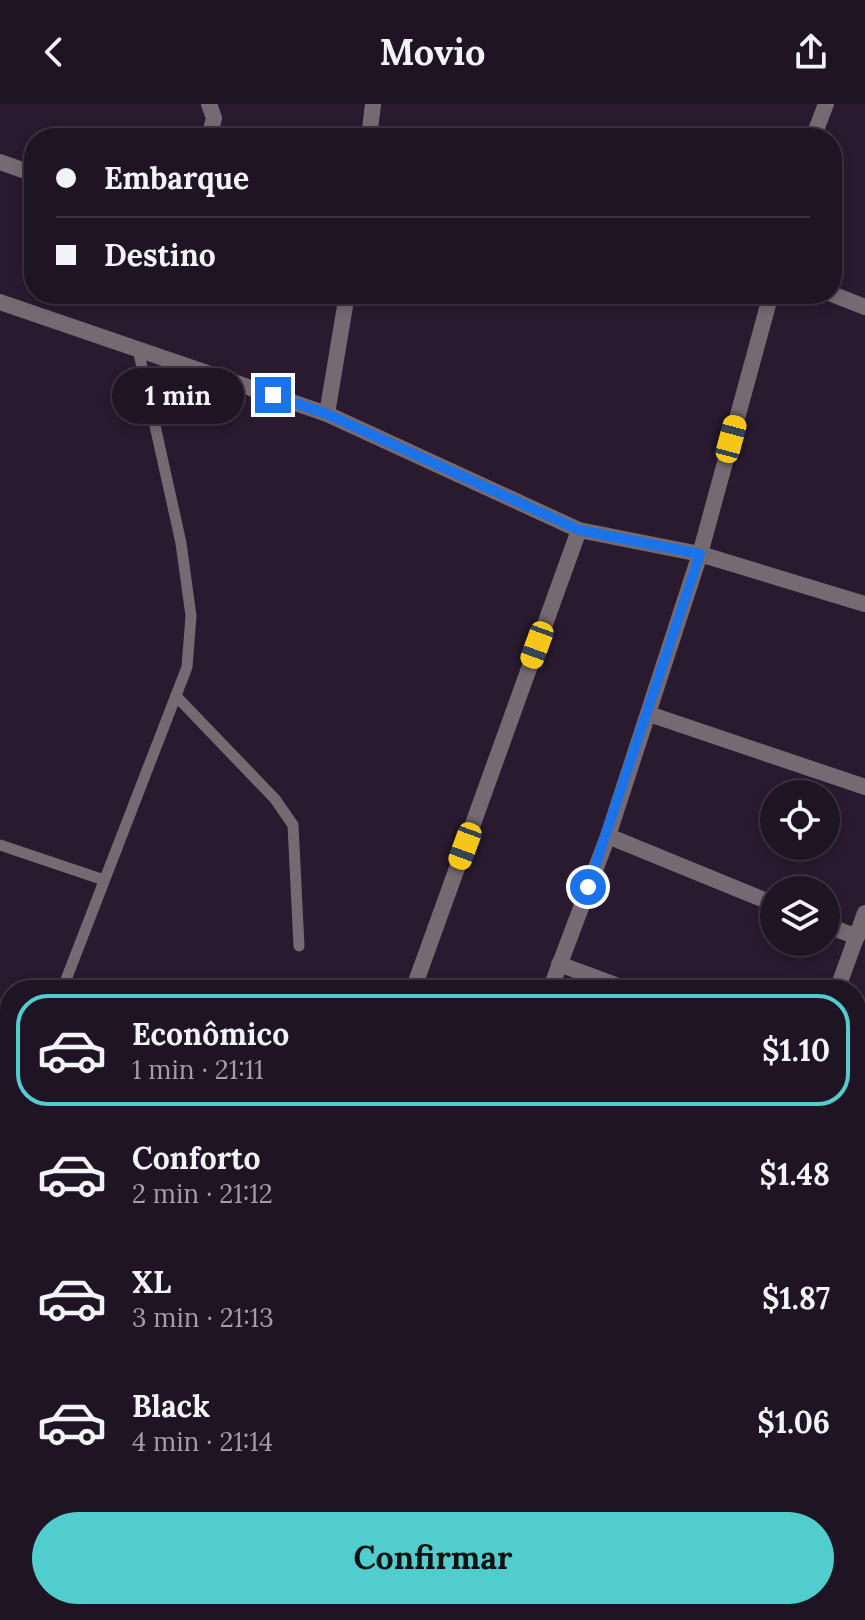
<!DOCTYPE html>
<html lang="pt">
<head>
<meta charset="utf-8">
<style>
  :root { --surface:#1f1424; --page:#271d2c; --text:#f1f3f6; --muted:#a19ea6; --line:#3c3341; --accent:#52cdce }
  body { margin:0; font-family:Lora,serif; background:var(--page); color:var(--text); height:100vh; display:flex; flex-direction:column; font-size:30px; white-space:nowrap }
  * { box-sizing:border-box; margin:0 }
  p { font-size:26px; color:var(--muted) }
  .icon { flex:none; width:44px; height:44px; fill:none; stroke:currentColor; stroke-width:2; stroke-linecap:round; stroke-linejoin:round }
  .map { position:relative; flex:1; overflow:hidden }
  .drawer { position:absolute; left:0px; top:876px; width:866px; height:640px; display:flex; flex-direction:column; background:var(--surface); border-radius:32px 32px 0 0; box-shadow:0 4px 12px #0003,0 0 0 2px var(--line) }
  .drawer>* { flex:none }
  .top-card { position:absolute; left:24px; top:24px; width:818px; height:176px; border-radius:32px; box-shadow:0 4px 12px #0003,0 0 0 2px var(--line); display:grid; align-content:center; height:176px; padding:0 32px; background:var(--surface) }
  .tools { position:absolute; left:760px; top:676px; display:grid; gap:16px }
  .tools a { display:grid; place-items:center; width:80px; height:80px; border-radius:50%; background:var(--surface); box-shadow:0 4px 12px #0003,0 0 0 2px var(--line); font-size:40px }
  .end { position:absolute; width:36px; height:36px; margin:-18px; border:10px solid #1a73e8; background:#fff; box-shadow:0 0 0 4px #fff }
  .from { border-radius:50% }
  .bubble { position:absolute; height:56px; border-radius:28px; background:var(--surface); box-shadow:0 4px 12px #0003,0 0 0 2px var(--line); font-size:26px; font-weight:700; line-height:56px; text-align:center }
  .car { position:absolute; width:24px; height:48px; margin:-24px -12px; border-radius:10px; box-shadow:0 0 6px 2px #0007; background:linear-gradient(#f5c518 24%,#345 0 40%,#f5c518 0 76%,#345 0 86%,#f5c518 0) }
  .top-card b { display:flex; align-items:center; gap:28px; height:76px; font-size:30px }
  .top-card b+b { border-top:2px solid var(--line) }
  .top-card i { width:20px; height:20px; background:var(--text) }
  ul { padding:14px 0 0; list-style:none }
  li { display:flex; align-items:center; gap:24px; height:112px; margin:0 16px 12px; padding:0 16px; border:4px solid transparent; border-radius:32px }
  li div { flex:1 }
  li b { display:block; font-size:30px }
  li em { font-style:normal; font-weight:700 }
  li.on { border-color:var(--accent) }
  li>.icon { width:72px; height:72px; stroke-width:1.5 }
  .button { display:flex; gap:16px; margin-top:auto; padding:16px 32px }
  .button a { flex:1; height:92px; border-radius:48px; background:var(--accent); color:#111; font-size:32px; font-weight:700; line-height:92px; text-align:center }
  header { display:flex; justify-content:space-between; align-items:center; height:104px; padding:0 32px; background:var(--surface); font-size:36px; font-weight:700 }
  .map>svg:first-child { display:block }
</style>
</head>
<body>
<header><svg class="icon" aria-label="back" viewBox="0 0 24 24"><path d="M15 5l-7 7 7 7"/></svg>Movio<svg class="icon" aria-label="share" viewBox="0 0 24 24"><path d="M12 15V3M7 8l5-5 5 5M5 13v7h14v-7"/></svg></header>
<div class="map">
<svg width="865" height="1516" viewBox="0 0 865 1516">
  <rect width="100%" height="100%" fill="#291a30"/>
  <path fill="#4a4661" stroke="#908caa" stroke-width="2" d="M0,1114L10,1117V1180L0,1209Z"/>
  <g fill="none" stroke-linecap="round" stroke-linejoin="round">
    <g stroke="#766a72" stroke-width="11">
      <path d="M176,592L275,695L293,721L299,842"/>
      <path d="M0,741L104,776"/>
      <path d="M62,886L187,563L191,512L181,439L138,245"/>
      <path d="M856,1281L865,1258"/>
    </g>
    <g stroke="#766a72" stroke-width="16">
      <path d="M209,0L214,14L209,34"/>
      <path d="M369,34L373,0"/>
      <path d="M813,34L826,0"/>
      <path d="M0,58L34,70"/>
      <path d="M832,190L865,203"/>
      <path d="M0,198L327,310L579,426L700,450L865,500"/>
      <path d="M327,310L347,190"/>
      <path d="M649,610L865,683"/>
      <path d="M608,732L774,800"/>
      <path d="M826,821L857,833"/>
      <path d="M559,860L629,886"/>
      <path d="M413,886L579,426"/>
      <path d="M550,886L608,732L700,450L771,190"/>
      <path d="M837,886L865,809"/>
      <path d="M0,1006L10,983"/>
      <path d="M0,1074L10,1078"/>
      <path d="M856,1293L865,1297"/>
      <path d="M856,1496L865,1497"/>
      <path d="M212,1506L214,1516"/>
      <path d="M181,1516L186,1506"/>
      <path d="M356,1516L374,1506"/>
      <path d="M737,1516L738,1506"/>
    </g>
  </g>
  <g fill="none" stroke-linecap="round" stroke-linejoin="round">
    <path stroke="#1a73e8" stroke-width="10" d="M273,291L327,310L579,426L700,450L588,783"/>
  </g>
</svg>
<div class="tools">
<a><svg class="icon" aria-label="locate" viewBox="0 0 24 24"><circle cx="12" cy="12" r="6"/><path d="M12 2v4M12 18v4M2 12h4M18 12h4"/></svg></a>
<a><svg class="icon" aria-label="layers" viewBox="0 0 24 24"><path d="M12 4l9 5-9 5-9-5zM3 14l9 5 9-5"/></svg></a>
</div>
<i class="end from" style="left:588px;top:783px"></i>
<i class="end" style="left:273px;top:291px"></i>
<div class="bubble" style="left:112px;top:264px;width:132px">1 min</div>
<i class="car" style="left:731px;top:335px;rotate:15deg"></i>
<i class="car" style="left:537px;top:541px;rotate:200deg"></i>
<i class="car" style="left:465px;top:742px;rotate:200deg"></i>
<div class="top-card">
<b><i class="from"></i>Embarque</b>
<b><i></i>Destino</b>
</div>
<section class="drawer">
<ul>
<li class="on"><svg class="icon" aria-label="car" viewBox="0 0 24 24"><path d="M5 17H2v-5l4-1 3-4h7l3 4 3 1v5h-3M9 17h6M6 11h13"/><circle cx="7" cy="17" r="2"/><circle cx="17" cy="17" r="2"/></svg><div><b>Econômico</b><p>1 min · 21:11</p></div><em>$1.10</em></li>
<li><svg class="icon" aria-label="car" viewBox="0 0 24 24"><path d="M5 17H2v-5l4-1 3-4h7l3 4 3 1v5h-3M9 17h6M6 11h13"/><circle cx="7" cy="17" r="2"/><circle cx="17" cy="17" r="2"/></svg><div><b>Conforto</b><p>2 min · 21:12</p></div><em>$1.48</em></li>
<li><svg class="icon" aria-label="car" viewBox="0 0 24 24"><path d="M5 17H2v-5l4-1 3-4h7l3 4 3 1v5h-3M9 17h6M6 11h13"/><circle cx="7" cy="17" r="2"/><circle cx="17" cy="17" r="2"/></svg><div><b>XL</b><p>3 min · 21:13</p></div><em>$1.87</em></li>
<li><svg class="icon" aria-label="car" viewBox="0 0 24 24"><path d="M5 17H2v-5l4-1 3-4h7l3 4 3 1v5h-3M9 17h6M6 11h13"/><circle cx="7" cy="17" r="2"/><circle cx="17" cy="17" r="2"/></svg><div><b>Black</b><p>4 min · 21:14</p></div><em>$1.06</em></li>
</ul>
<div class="button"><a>Confirmar</a></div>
</section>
</div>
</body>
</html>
